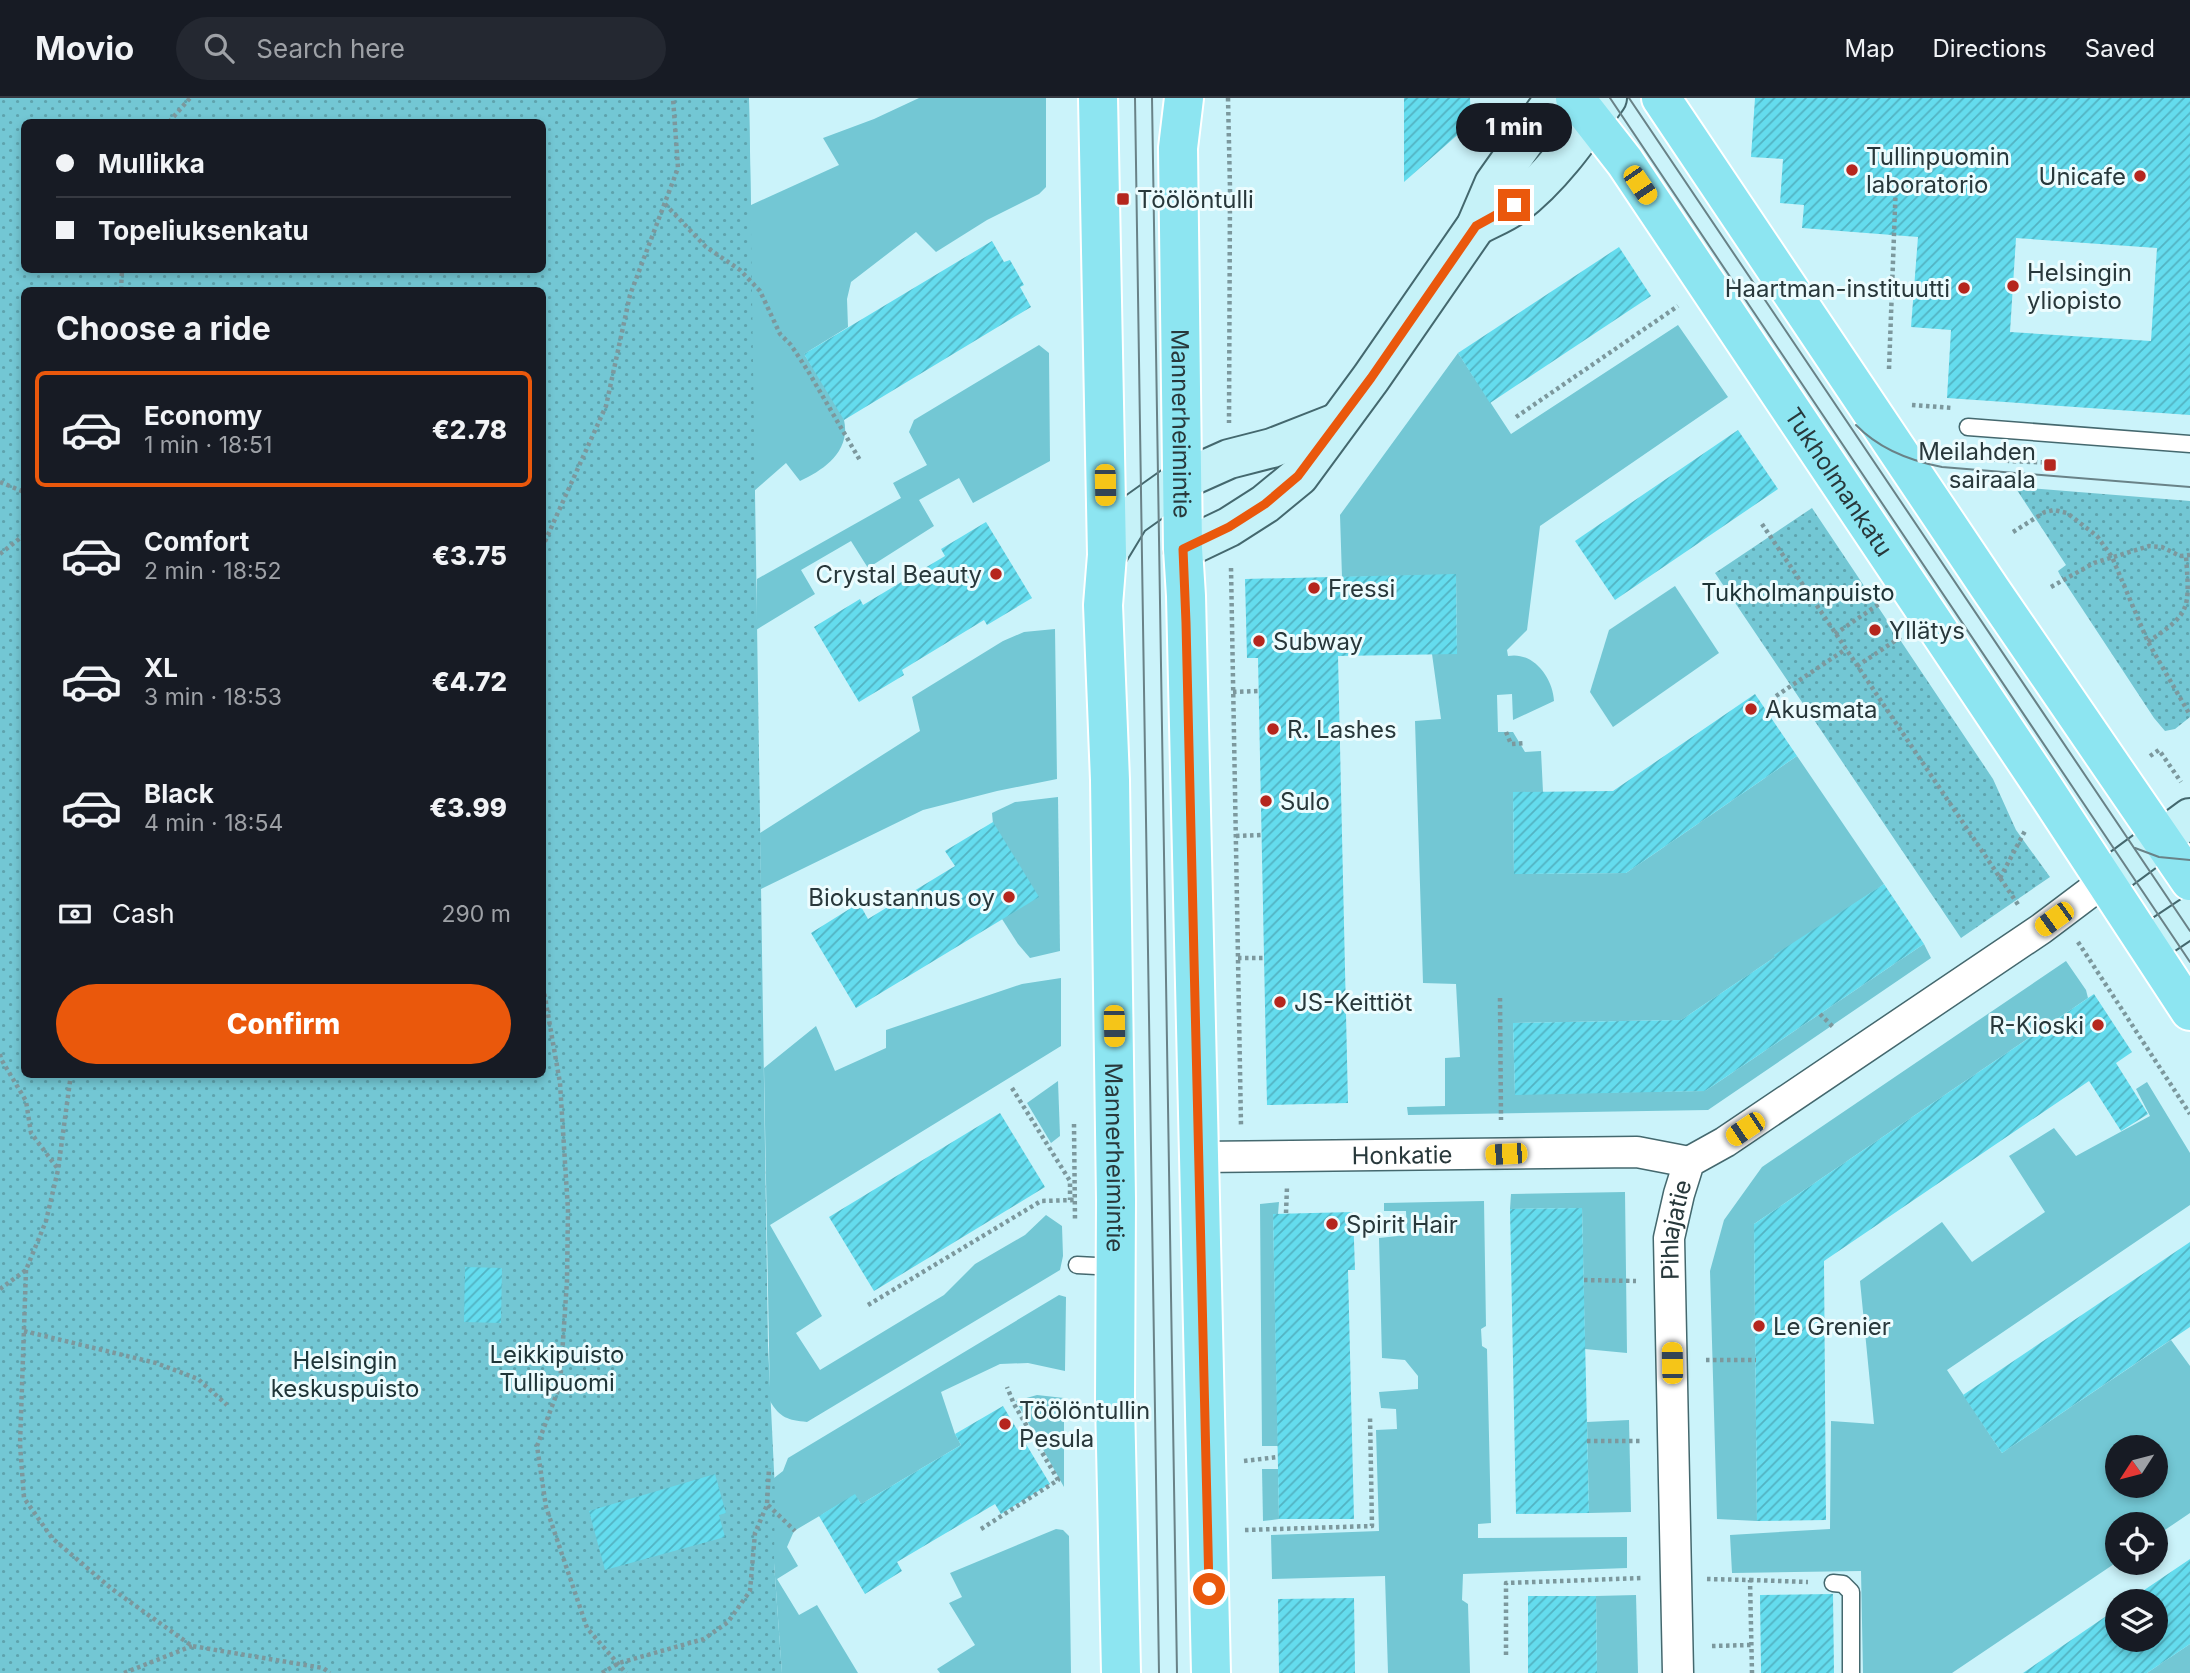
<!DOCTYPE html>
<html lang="en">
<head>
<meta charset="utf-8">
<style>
  :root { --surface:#171b24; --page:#242831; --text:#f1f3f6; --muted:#9ea1a6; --line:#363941; --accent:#ea580c }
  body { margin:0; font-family:Inter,sans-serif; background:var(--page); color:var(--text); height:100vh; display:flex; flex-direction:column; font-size:26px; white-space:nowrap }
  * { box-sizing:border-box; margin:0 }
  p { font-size:23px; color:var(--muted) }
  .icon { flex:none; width:38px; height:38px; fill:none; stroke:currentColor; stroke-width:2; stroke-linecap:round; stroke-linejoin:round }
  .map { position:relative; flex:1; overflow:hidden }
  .side { position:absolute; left:21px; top:189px; width:525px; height:791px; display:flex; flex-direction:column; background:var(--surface); border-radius:10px; box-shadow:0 4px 10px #0003 }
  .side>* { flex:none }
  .hud { position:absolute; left:21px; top:21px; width:525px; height:154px; border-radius:10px; box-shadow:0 4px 10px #0003; display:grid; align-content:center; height:154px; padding:0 35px; background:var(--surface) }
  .needle { width:46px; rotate:234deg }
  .fabs { position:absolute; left:2105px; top:1337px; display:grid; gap:14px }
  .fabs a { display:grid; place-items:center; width:63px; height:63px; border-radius:50%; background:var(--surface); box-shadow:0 4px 10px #0003; font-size:35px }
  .end { position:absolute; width:32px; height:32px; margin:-16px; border:9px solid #ea580c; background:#fff; box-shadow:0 0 0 4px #fff }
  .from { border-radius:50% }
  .bubble { position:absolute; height:49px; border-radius:24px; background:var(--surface); box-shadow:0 4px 10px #0003; font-size:23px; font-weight:800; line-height:49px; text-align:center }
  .car { position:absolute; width:21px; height:42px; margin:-21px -10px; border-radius:9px; box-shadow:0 0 5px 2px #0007; background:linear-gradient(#f5c518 24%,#345 0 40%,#f5c518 0 76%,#345 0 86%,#f5c518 0) }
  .hud b { display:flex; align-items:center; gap:24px; height:66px; font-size:26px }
  .hud b+b { border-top:2px solid var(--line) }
  .hud i { width:18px; height:18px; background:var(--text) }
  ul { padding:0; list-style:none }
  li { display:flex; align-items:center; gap:21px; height:116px; margin:0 14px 10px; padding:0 21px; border:4px solid transparent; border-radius:10px }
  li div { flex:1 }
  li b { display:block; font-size:26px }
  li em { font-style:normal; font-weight:800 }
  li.current { border-color:var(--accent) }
  li>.icon { width:63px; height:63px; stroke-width:1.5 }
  h2 { padding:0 35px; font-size:32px; line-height:84px }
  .pay { display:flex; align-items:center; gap:18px; height:77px; padding:0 35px; font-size:26px }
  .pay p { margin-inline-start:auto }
  .cta { display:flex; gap:14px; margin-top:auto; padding:14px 35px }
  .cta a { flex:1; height:80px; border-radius:42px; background:var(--accent); color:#fff; font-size:28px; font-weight:800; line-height:80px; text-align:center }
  header { display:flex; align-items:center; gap:42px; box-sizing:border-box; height:98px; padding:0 35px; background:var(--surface); border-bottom:2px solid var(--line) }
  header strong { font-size:33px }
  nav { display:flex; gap:38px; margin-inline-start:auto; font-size:24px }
  .search { width:490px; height:63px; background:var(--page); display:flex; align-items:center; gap:18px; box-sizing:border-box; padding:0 24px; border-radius:38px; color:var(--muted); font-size:26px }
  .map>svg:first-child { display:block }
</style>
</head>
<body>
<header>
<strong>Movio</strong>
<div class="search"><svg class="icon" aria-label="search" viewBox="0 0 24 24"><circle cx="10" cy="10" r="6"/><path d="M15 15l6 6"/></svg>Search here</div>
<nav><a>Map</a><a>Directions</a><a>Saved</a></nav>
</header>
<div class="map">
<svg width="2190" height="1575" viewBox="0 0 2190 1575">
  <defs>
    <pattern id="park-dots" width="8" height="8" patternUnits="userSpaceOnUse" patternTransform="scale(1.75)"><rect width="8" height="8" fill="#73c7d4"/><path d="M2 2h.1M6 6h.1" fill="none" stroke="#5ea3ad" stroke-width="1.8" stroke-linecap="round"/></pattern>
    <pattern id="building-hatch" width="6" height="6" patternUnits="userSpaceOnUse" patternTransform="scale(1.75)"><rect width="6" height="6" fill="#64dcee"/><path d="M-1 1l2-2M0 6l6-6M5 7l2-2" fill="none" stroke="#52b3c2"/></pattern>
  </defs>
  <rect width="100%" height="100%" fill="#cbf3fa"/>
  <g fill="#73c7d4" fill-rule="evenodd">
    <path d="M682,0H749L751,107L839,67L823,40L874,21L919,0H1046V89L1039,96L987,122L936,154L916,134L851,184L847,201L848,229L804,256C812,269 841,310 844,322C851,353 824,372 800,383L786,365L754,393Z"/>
    <path d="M1678,227L1728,299L1540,428L1527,532L1507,552L1508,558C1533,553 1553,580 1554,603L1513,622L1512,596L1497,597L1498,634H1513L1525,654L1541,653L1543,694L1513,695L1514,776L1626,775L1797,658L1884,786L1681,922L1513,925L1515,996L1705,993L1924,846L1931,860L1708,1012L1408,1017L1407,1009L1445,1008V960L1460,959L1456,886L1423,885L1415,623L1441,621L1432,556H1457L1456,477L1342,479L1340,417L1458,255L1511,336Z"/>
    <path d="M1039,247L1049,255L1050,363L973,405L959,380L919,402L934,428L868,470L851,443L801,472L815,496L756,532L757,481L901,400L893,385L927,367L909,334L914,322Z"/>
    <path d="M1675,488L1719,555L1613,629L1590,594L1609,532Z"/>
    <path d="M1055,531L1057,681L997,693L923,712L761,791L760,735L920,633L912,599L1003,543L1024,534Z"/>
    <path d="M1058,699L1060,853L1030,860L1018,846L1002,821L992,715L1015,704Z"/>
    <path d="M2066,863L2086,892L2088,900L1754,1126L1757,1423L1717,1421L1710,1173L1724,1122L1762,1069Z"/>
    <path d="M1061,880V948L770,1127L822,1218L796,1235L820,1272L944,1197L975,1166L1025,1137L1046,1117L1062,1128L1063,1158L1060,1172L807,1324C788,1322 780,1320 770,1303L764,970L816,928L835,973L886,950V932L1022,886Z"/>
    <path d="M1058,983L1060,1038L1051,1045L1027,1005Z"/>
    <path d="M2147,984L2190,1055V1107L1947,1272L2002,1355L2171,1242L2190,1268V1415L2156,1438V1426H2118L2117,1464L1952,1575H1863L1861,1473L1732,1475L1730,1437L1830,1431L1831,1323L1874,1326L1860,1183L1942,1124L1972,1164L2045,1114L2009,1058L2054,1030L2076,1058L2150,1018L2136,991ZM2118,1349H2156V1388H2118Z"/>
    <path d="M1625,1094L1627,1255L1585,1251L1582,1110L1510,1111L1511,1096Z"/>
    <path d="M1484,1103L1486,1228L1481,1231L1482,1248L1487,1251L1491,1425L1478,1426V1440L1627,1439V1470L1463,1476L1462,1502L1468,1506L1470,1575H1388L1385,1478L1272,1481L1271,1437L1379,1433L1376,1332L1397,1331L1396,1311L1381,1310L1379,1294L1418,1291V1278L1405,1262L1382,1260L1379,1140L1407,1137L1406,1113H1384V1105Z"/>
    <path d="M1279,1104L1278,1116H1273L1278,1348H1262L1260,1106Z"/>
    <path d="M1059,1197L1066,1199L1065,1273L1028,1265L1000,1266L941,1294L955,1336L961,1347L861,1406L855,1397L794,1433L787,1449L798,1468L777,1481L799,1517L817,1507L858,1575H782L774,1465V1380L783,1373L788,1360Z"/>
    <path d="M1037,1297L1064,1300V1389L1016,1303Z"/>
    <path d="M1629,1322L1631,1414L1589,1415L1587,1324Z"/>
    <path d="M1262,1371H1278L1279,1421L1263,1423Z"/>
    <path d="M1056,1431L1063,1432L1069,1438L1071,1575H940L937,1571L975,1547L949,1505L962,1499L950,1475Z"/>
    <path d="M1636,1497L1638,1575H1597L1596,1498Z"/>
    <path d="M2190,1546V1575H2147Z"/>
  </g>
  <g fill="url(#park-dots)" fill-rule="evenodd">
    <path d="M0,0H749L768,1247L775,1394L774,1465L782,1575H0ZM24,24H542V172H24ZM24,192H542V976H24Z"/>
    <path d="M2015,389L2190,403V619L2175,631L2165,633L2154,620L2060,477L2058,473L2066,467Z"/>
    <path d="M1812,410L1993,681L2016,732L2050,779L1961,840L1715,475Z"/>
  </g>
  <g fill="url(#building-hatch)" fill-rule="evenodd">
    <path d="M1404,0H1470L1471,25L1404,84Z"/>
    <path d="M1755,0H2190V317L1947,300L1951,232L1911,229L1918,139L1802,130L1804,107L1780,105L1783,61L1751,59ZM2016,140L2157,150L2151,243L2010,234Z"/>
    <path d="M992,143L1004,164L1010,162L1024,187L1020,189L1031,209L844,322L804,256Z"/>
    <path d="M1619,149L1651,198L1490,305L1458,255Z"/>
    <path d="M1738,332L1778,391L1615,502L1575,443Z"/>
    <path d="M986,424L1032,500L987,527L984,522L902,572L904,577L859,604L814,529L860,501L863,507L945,458L941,451Z"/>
    <path d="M1456,476L1457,556L1338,558L1348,1005L1267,1007L1258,560H1247L1245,481Z"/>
    <path d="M1755,596L1797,658L1626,775L1514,776L1513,694L1613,693Z"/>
    <path d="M993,724L1039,799L856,910L811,835L859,805L868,821L955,768L945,753Z"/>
    <path d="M1884,786L1924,846L1705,993L1515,997L1513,925L1681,922L1775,859L1774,857Z"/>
    <path d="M2094,896L2132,954L2116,965L2148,1016L2121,1033L2089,983L1824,1163L1826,1422L1757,1423L1754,1126Z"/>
    <path d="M1000,1015L1045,1089L874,1193L829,1119Z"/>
    <path d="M1582,1110L1589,1415L1516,1416L1510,1111Z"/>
    <path d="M1353,1114L1355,1172H1348L1354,1421H1279L1273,1116Z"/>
    <path d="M2190,1144V1229L2002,1355L1963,1297Z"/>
    <path d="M465,1169L502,1170L501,1225L464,1224Z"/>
    <path d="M1003,1308L1050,1386L1001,1416L995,1406L897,1464L902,1473L865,1496L819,1418L855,1396L861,1406L961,1347L955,1336Z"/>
    <path d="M715,1376L726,1415L719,1417L725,1439L605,1472L589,1413Z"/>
    <path d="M2190,1461V1546L2147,1575H2023L2118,1510V1542H2156V1503H2128Z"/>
    <path d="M1833,1496L1834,1575H1761L1760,1497Z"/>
    <path d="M1528,1498H1596L1597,1575H1528Z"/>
    <path d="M1354,1500L1355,1575H1279L1278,1501Z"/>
  </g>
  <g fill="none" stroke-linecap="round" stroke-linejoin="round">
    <defs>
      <g id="service">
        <path d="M1968,329L2190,346"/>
        <path d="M1077,1167L1115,1169"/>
        <path d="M1833,1485L1843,1486L1851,1494V1575"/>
      </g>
      <g id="minor">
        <path id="s1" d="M1199,1059L1637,1054L1689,1064"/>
        <path id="s2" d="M1678,1575L1669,1140L1679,1096L1689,1064L1725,1044L2041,831L2106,782"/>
      </g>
      <g id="secondary">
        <path d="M1476,128C1489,121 1504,115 1515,107C1552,79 1580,38 1607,0"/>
        <path d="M1183,451L1229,429L1265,406L1299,378L1371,280L1476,128L1494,86L1555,0"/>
        <path d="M1107,457L1130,419L1182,382L1229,361L1272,350L1336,325"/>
        <path d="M2106,782L2190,720"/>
        <path d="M2148,847L2190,819"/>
      </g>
      <g id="primary">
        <path id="s3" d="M1098,0L1107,457L1103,507L1110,682L1116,1102L1115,1304L1121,1575"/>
        <path id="s4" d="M1184,0L1178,50L1183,451L1186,498L1211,1575"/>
        <path id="s5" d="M1575,0L1625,64L2044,690L2190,913"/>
        <path d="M1661,0L1991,492L2190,783"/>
      </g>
    </defs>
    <use href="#service" stroke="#44686e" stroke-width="19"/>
    <use href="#minor" stroke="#44686e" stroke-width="33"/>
    <use href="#secondary" stroke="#44686e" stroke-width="42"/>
    <use href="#primary" stroke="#fff" stroke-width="42"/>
    <g stroke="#7c989d" stroke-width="4.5" stroke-dasharray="3.5 3.5" stroke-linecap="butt">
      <path d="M1228,0L1230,91L1229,325"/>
      <path d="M169,24L190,0"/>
      <path d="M665,106L706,149L740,172L760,193L780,236L791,247L808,273L861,364"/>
      <path d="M121,192L122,172"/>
      <path d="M1889,271L1896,83"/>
      <path d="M1912,307L1952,310"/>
      <path d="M1516,319L1678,208"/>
      <path d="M1943,355L1962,357"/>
      <path d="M1978,359L2009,363L2056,365"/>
      <path d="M0,384L24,394"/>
      <path d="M1762,426L2019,808"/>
      <path d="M2013,434L2045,414L2054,412L2067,415L2097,438L2112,459L2148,544L2190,617"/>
      <path d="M542,450L606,308L630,197L678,70L673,0"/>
      <path d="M0,456L24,437"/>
      <path d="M1231,470L1241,1028"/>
      <path d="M2051,489L2094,465L2149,448L2162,449L2180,458L2190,457"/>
      <path d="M1835,536L1879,506"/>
      <path d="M2148,544C2190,515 2190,513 2186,458"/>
      <path d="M1857,568L1901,539"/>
      <path d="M1233,594L1258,593"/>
      <path d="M1776,598L1846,551"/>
      <path d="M1506,634L1511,646L1525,645"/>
      <path d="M2150,658L2159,652L2181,684"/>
      <path d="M1236,738L1262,737"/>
      <path d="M2000,780L2026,731"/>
      <path d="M2078,844L2190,1016"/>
      <path d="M1238,860H1264"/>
      <path d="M542,882L560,985L568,1112L567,1183L560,1287L537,1348L546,1409L587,1530L626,1575"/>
      <path d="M1500,900L1501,1022"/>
      <path d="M1820,916L1834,930"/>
      <path d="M0,956L1,961L26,1003L31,1035L58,1071"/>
      <path d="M1012,990L1070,1083V1102"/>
      <path d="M1074,1026L1075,1123"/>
      <path d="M1286,1115L1287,1089"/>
      <path d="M26,1172L20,1346L24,1400L52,1440L112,1491L192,1548L323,1570L330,1575"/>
      <path d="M1584,1182L1636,1183"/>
      <path d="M0,1191L26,1172L46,1123L58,1072L71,976"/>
      <path d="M868,1207L1041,1103L1075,1102"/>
      <path d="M24,1233L156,1265L198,1281L227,1307"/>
      <path d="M1706,1262H1756"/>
      <path d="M1587,1343H1641"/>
      <path d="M1244,1363L1278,1359"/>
      <path d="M768,1407L795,1433"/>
      <path d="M981,1431L1058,1382L1014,1306L1007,1289"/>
      <path d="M1245,1432L1372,1428L1370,1319"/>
      <path d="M1707,1481L1750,1482L1752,1575"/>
      <path d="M1750,1482L1808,1484"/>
      <path d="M1712,1548L1751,1547"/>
      <path d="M1506,1557V1485L1643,1480"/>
      <path d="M124,1575L192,1548"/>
      <path d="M602,1575L619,1565L704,1541L728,1524L750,1493L755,1435L767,1407L769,1370"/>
    </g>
    <use href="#service" stroke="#fff" stroke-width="16"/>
    <use href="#minor" stroke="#fff" stroke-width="30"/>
    <use href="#secondary" stroke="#c6f2f8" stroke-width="38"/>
    <use href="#primary" stroke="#8de5f1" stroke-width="38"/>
    <g stroke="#698287" stroke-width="2">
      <path d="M1135,0L1159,1575"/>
      <path d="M1152,0L1177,1575"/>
      <path d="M1610,0L2190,864"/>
      <path d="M1629,0L2190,833"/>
      <path d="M1856,327C1879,351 1911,363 1942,369L2190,389"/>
      <path d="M2135,750L2159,759L2190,762"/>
    </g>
  </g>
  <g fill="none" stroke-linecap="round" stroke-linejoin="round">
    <path stroke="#ea580c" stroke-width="9" d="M1209,1491L1186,525L1183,451L1229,429L1265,406L1298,378L1371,280L1476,128L1514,107"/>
  </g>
  <g fill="#b5261e" stroke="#ecfcfe" stroke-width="2.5">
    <circle cx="1852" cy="72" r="7"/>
    <circle cx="2140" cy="78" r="7"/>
    <rect x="1116" y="94" width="14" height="14" rx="3.5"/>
    <circle cx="2013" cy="188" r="7"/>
    <circle cx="1964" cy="190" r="7"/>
    <rect x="2043" y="360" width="14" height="14" rx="3.5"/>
    <circle cx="996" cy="476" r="7"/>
    <circle cx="1314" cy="490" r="7"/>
    <circle cx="1875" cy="532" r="7"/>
    <circle cx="1259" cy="543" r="7"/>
    <circle cx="1751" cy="611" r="7"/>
    <circle cx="1273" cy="631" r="7"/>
    <circle cx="1266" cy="703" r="7"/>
    <circle cx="1009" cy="799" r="7"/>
    <circle cx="1280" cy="904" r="7"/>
    <circle cx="2098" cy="927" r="7"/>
    <circle cx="1332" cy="1126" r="7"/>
    <circle cx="1759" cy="1228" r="7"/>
    <circle cx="1005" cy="1326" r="7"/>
  </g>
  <g text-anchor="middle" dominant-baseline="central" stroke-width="6" stroke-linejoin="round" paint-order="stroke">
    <g font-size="24" fill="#28383b" stroke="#ecfcfe" text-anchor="start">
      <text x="1866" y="58">Tullinpuomin<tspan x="1866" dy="28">laboratorio</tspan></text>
      <text x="2126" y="78" text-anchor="end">Unicafe</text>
      <text x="1137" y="101">Töölöntulli</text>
      <text x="2027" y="174">Helsingin<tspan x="2027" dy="28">yliopisto</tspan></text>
      <text x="1950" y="190" text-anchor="end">Haartman-instituutti</text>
      <text x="2036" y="353" text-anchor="end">Meilahden<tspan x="2036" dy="28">sairaala</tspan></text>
      <text x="982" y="476" text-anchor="end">Crystal Beauty</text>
      <text x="1328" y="490">Fressi</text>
      <text x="1889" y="532">Yllätys</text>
      <text x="1273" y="543">Subway</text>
      <text x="1765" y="611">Akusmata</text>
      <text x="1287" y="631">R. Lashes</text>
      <text x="1280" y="703">Sulo</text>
      <text x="995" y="799" text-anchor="end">Biokustannus oy</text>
      <text x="1294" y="904">JS-Keittiöt</text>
      <text x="2084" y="927" text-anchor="end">R-Kioski</text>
      <text x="1346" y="1126">Spirit Hair</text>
      <text x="1773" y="1228">Le Grenier</text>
      <text x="1019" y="1312">Töölöntullin<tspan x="1019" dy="28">Pesula</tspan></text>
    </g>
    <g font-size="24" fill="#28383b" stroke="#ecfcfe">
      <text stroke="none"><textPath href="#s4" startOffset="326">Mannerheimintie</textPath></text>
      <text stroke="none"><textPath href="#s5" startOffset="466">Tukholmankatu</textPath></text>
      <text stroke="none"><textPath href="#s1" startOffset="203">Honkatie</textPath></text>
      <text stroke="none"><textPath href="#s3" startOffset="1060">Mannerheimintie</textPath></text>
      <text stroke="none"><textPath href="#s2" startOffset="444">Pihlajatie</textPath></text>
    </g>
    <g font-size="24" fill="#1e3437" stroke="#ecfcfe">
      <text x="1798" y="494">Tukholmanpuisto</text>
      <text x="557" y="1256">Leikkipuisto<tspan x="557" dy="28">Tullipuomi</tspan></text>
      <text x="345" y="1262">Helsingin<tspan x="345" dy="28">keskuspuisto</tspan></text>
    </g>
  </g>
</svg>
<div class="fabs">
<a><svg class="needle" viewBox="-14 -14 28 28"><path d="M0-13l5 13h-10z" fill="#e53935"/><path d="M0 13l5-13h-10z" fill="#9ea1a6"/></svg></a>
<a><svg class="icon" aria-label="locate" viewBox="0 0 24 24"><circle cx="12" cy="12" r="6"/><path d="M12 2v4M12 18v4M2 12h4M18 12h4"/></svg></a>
<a><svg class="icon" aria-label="layers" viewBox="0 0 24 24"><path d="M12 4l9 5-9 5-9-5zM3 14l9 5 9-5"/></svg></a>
</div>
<i class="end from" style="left:1209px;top:1491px"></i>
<i class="end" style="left:1514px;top:107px"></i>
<div class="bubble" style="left:1456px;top:5px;width:116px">1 min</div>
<i class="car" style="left:1640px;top:87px;rotate:146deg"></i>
<i class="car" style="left:1105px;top:387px;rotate:179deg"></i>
<i class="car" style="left:2054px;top:821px;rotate:234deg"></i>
<i class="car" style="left:1114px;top:928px;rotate:179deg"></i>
<i class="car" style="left:1745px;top:1031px;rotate:236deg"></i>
<i class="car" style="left:1506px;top:1056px;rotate:267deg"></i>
<i class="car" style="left:1672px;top:1265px;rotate:359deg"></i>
<div class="hud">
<b><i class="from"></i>Mullikka</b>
<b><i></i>Topeliuksenkatu</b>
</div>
<section class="side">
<h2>Choose a ride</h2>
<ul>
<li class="current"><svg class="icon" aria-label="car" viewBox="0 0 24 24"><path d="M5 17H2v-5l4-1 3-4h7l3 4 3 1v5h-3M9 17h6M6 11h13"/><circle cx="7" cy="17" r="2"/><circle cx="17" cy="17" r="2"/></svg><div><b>Economy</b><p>1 min · 18:51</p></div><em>€2.78</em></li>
<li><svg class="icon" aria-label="car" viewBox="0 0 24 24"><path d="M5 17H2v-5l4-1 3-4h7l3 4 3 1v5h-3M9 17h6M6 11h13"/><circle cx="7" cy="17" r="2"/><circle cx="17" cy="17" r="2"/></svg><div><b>Comfort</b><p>2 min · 18:52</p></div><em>€3.75</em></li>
<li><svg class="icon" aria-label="car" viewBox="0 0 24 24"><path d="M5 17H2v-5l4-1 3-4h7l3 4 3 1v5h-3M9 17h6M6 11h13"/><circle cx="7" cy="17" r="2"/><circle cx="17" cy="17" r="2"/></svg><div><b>XL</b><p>3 min · 18:53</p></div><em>€4.72</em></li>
<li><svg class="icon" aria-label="car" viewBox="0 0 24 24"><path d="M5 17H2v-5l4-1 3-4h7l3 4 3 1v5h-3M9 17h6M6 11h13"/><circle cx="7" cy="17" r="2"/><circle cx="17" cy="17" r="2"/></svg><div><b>Black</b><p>4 min · 18:54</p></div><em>€3.99</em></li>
</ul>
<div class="pay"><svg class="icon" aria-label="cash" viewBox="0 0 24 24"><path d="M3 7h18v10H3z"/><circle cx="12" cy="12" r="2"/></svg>Cash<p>290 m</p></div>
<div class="cta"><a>Confirm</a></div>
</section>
</div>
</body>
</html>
